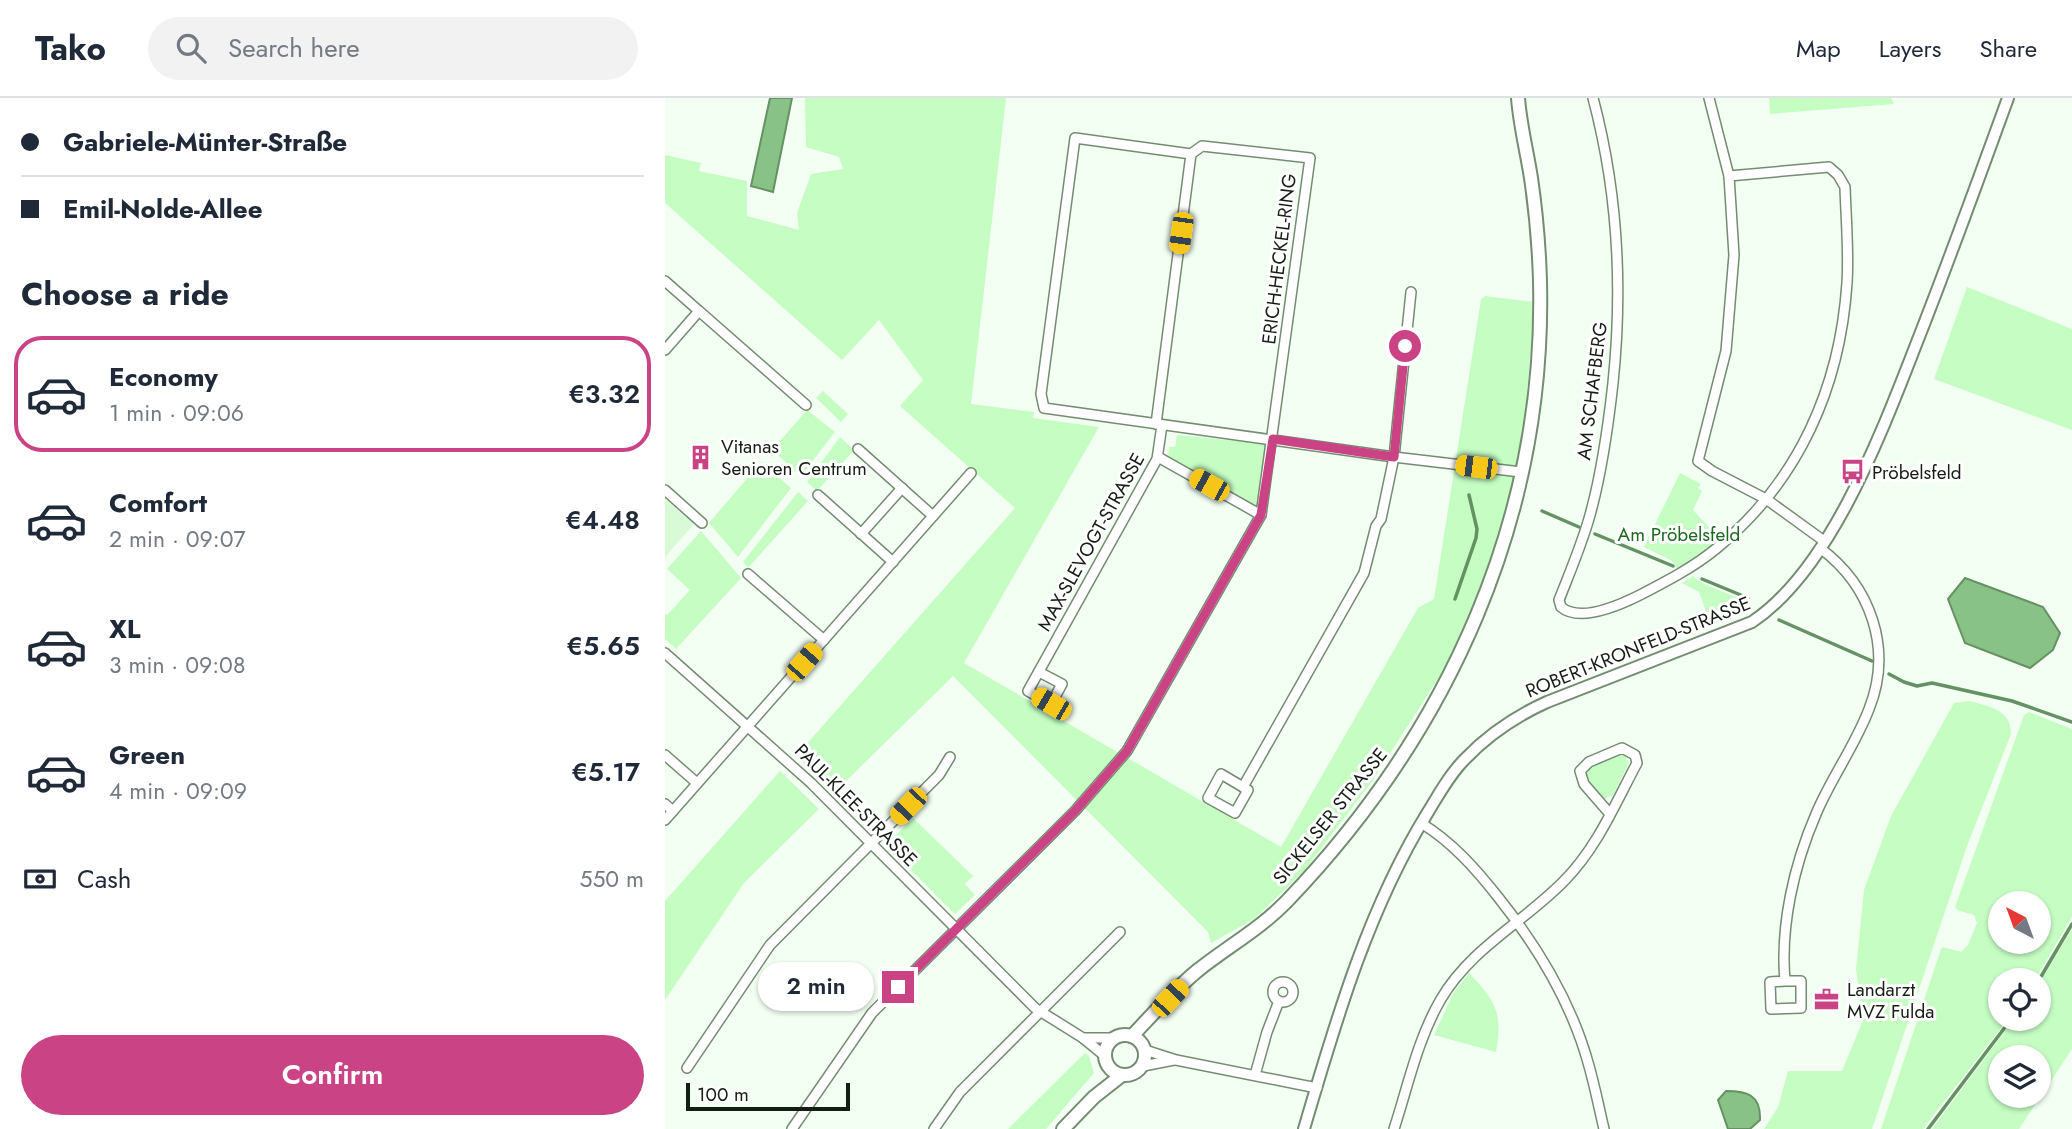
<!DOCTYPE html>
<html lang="en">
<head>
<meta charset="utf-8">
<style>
  :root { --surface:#fff; --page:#f2f2f3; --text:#1f2937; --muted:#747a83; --line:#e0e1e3; --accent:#ca4485 }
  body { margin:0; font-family:Jost,sans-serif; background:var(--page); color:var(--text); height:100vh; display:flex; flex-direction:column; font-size:26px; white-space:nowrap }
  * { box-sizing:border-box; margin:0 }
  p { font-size:23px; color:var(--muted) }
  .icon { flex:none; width:38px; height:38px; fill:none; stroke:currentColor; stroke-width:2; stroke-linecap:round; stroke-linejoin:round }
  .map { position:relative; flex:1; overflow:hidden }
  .details { display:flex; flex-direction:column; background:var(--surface); width:665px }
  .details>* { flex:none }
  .hud { display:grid; align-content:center; height:154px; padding:0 21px; background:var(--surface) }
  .needle { width:46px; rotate:319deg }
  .fabs { position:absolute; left:1323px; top:793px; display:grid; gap:14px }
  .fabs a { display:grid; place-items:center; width:63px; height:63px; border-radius:50%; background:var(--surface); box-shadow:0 2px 5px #0004; font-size:35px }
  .scale { position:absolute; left:21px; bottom:18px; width:164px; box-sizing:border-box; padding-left:7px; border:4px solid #151e14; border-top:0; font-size:19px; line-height:24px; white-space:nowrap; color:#151e14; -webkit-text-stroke:5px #fff; paint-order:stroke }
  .end { position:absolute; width:32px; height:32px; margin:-16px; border:9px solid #ca4485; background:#fff; box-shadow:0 0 0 4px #fff }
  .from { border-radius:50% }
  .bubble { position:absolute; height:49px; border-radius:24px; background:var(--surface); box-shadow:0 2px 5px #0004; font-size:23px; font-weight:600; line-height:49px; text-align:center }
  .car { position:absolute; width:21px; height:42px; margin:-21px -10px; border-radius:9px; box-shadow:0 0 5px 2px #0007; background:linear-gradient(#f5c518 24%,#345 0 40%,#f5c518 0 76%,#345 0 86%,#f5c518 0) }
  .hud b { display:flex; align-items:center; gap:24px; height:66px; font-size:26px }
  .hud b+b { border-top:2px solid var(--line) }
  .hud i { width:18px; height:18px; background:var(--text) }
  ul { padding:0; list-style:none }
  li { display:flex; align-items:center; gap:21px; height:116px; margin:0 14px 10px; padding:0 7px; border:4px solid transparent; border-radius:28px }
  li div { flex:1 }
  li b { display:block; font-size:26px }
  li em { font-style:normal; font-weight:600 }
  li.active { border-color:var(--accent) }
  li>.icon { width:63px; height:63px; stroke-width:1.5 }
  h2 { padding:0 21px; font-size:32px; line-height:84px }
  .pay { display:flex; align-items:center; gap:18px; height:77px; padding:0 21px; font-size:26px }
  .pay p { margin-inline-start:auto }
  .action { display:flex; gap:14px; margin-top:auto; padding:14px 21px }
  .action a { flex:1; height:80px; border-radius:42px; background:var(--accent); color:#fff; font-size:28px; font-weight:600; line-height:80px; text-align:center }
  header { display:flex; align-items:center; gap:42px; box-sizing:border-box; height:98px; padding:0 35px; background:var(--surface); border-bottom:2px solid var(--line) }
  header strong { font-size:33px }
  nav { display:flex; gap:38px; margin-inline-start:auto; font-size:24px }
  .search { width:490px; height:63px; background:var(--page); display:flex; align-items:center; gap:18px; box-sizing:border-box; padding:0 24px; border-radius:38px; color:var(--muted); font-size:26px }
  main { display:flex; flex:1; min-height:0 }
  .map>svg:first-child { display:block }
</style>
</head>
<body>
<header>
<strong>Tako</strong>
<div class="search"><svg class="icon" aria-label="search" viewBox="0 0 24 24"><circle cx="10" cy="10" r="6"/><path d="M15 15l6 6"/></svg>Search here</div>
<nav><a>Map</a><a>Layers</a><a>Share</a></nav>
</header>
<main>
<section class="details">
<div class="hud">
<b><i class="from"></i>Gabriele-Münter-Straße</b>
<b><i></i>Emil-Nolde-Allee</b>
</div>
<h2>Choose a ride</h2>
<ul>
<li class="active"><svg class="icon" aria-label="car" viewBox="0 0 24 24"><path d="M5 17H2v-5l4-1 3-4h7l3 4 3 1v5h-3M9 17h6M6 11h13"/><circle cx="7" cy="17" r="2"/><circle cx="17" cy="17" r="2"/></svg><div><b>Economy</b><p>1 min · 09:06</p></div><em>€3.32</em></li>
<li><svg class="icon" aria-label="car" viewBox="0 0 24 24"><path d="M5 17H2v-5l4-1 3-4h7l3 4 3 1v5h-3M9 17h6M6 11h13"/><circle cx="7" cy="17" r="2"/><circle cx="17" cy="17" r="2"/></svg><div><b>Comfort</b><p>2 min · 09:07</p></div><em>€4.48</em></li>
<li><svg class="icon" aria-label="car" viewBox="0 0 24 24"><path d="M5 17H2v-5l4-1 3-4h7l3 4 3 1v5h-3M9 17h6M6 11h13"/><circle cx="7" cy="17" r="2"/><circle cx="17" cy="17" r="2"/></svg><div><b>XL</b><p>3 min · 09:08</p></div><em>€5.65</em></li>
<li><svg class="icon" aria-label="car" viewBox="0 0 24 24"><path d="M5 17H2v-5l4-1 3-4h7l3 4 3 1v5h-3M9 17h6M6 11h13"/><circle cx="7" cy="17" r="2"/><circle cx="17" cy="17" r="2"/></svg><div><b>Green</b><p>4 min · 09:09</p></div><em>€5.17</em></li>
</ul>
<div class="pay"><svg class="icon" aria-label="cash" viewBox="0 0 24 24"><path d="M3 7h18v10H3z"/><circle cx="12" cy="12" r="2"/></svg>Cash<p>550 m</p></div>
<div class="action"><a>Confirm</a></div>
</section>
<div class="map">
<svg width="1407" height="1031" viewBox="0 0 1407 1031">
  <rect width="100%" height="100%" fill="#f4fff3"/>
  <path fill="#d9fad7" d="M0,401L29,426L0,459Z"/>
  <g fill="#c5fdc3" fill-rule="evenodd">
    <path d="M140,0H341L306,306L369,314L368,320L434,329L299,565L616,749L753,510L769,501L816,201L820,198L870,204L859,328L847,398L801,537L708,682L639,773L589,821L546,845L543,834L288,578L171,693L131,658L350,410L235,308L258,282L214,222L177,262L0,105V57L36,65L34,73L82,83V118L134,132L132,115L146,76L178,71L174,59L141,49Z"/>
    <path d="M1104,0H1226L1229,6L1105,16Z"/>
    <path d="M1302,189L1407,231V332L1269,281Z"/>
    <path d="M158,293L183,316L176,324L151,300Z"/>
    <path d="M142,312L170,334L136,378L107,352Z"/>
    <path d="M512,337L594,345L608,341L596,417L588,408L503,359L504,349H510Z"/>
    <path d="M175,339L189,352L152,393L142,384Z"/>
    <path d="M96,364L126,390L73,459L44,425Z"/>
    <path d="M1015,375L1036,386L1033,390L1037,393L1028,412L1055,441L1012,471L1007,463L979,449Z"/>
    <path d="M133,394L143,403L83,470L78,464Z"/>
    <path d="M36,433L76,480L11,551L0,541V516L2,517L25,492L2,471Z"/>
    <path d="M1028,478C1037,488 1069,497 1083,504L1085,510L1046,527L1034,494L1017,485Z"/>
    <path d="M1305,603C1325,609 1346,611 1346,636L1302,748L1207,1031H1099L1113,1009L1123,973H1177L1198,922L1191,871L1199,792L1226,718L1289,605Z"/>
    <path d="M1364,614L1407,631V819L1370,882H1335V920L1343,921L1258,1031H1216L1276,851L1278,849L1296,854L1303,847L1312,825L1309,817L1292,812L1290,809L1359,617ZM1335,805H1374V844H1335Z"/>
    <path d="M951,655L960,658L964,665L948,697L939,701L919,681L921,670Z"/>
    <path d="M115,673L154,711L79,785L0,902V803Z"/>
    <path d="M248,720L308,778L300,786L310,797L290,816L221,747Z"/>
    <path d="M1407,831V951L1354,1031H1267L1349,921L1374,920V886ZM1335,959H1374V998H1335Z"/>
    <path d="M804,875C831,904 838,914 831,954L769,937L789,894Z"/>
    <path d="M420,955L424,958L429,975L381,1031H343Z"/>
  </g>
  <g fill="#89c287" stroke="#669164" stroke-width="2">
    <path d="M105,0H127L108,94L86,88Z"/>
    <path d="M1300,480L1378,509L1395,535L1388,552L1365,570L1300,545L1283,501Z"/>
    <path d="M1061,993C1081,993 1096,996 1095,1022L1085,1031H1063L1053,1002Z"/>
  </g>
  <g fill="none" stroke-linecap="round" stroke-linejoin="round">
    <g stroke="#669164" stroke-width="3.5">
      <path d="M877,413L914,429"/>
      <path d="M930,436L1008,468"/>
      <path d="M1037,481L1083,500"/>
      <path d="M790,501L811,440L812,431L804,397"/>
      <path d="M1114,522L1207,563"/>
      <path d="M1224,576L1239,584L1252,588L1267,585L1347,603L1407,624"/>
      <path d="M1374,882L1407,826"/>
      <path d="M1263,1031L1347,920"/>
    </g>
    <defs>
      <g id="minor">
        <path d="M928,0C953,94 958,188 948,285C943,330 937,374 925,417C917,446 905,474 894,502L896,509C915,525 955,507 975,497C1002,483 1029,469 1052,450C1134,383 1175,289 1182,185C1184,154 1181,121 1180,89L1173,77L1164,69L1064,78"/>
        <path d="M1044,0L1064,78L1069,157L1061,253L1033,363L1047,373L1101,401L1159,443"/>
        <path d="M526,56L410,40L376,296L379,310L729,359L856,374"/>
        <path d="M0,183L34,213L0,252"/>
        <path d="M34,213L141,307"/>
        <path d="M193,351L268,418"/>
        <path d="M493,359L596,417"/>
        <path d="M0,392L37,425"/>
        <path d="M153,397L228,464"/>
        <path d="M196,436L237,390"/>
        <path d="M83,476L159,542"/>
        <path d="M0,555L146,685L370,910L418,940L440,958"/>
        <path d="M374,574L397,586L386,606L363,593L492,361L497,327"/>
        <path d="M0,657L32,685"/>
        <path d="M556,676L583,692L570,715L543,700Z"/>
        <path d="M578,689L699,475L711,428L716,421L729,359L746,194"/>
        <path d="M0,706L8,713"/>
        <path d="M0,722L306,375"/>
        <path d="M756,725C787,744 811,771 833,799C873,849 907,905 924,968C930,989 934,1010 939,1031"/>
        <path d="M1120,883H1136V910L1106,911L1105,884L1120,883C1115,828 1129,767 1151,716C1166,680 1190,648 1204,611C1228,551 1206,488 1155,450"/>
        <circle cx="618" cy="894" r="10"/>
        <path d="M418,940H449"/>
        <path d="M480,952L511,962L652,990"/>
        <path d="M478,968L509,962"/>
        <path d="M22,970L105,847L274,677L285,659"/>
        <path d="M590,977L602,934L614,903"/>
        <path d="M127,1031L207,915L410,713L462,653L596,417L645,60L537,48L526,56L491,326"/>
        <path d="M269,1031L295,994L455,834"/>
        <path d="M729,1031C743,988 753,940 776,901C806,850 859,824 899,783C932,750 950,706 972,665L970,657L957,650L924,664L915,673L919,686L945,716"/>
      </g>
      <path id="tertiary" d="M639,1031C671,922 703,811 763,714C774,696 785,676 800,661C824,636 851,618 882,604L1087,524C1168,470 1219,328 1254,239C1285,160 1314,80 1343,0"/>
      <g id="secondary">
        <circle cx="460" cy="957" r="20"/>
        <path d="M467,938C488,916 509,892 532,873C562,849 595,831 622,803C784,634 881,419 875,183C874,149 871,114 866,80C862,54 855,27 853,0"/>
        <path d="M398,1031L429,999L457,977"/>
      </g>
    </defs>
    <use href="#minor" stroke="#748c72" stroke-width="12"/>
    <use href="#tertiary" stroke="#748c72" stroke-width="14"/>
    <use href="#secondary" stroke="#748c72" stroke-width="16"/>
    <use href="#minor" stroke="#fff" stroke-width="9"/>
    <use href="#tertiary" stroke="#fff" stroke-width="10"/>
    <use href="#secondary" stroke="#fff" stroke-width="12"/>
  </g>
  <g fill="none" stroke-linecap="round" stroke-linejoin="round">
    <path stroke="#ca4485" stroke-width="9" d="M233,889L410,713L462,653L596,417L608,341L729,359L740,248"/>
  </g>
  <defs>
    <symbol id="building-bare" viewBox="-9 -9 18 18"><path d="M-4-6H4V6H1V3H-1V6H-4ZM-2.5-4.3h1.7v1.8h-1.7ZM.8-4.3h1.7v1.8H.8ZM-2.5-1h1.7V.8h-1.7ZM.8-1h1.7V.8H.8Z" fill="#ca4485" stroke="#fff" stroke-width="2.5" paint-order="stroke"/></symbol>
    <symbol id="bus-bare" viewBox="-9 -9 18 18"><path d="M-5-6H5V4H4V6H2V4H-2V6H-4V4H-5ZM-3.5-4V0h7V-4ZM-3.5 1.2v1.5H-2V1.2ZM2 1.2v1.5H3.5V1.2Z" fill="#ca4485" stroke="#fff" stroke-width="2.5" paint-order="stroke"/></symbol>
    <symbol id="office-bare" viewBox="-9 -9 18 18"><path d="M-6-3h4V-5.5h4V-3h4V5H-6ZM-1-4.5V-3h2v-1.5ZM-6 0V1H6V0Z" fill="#ca4485" stroke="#fff" stroke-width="2.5" paint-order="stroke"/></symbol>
  </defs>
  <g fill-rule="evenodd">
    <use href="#building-bare" x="18" y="342" width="35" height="35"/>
    <use href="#bus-bare" x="1170" y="356" width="35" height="35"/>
    <use href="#office-bare" x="1144" y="884" width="35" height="35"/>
  </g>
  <g text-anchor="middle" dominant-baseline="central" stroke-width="6" stroke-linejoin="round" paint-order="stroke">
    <g font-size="19" fill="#151e14" stroke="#fff">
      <text transform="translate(614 161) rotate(-83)">ERICH-HECKEL-RING</text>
      <text transform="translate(927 293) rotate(-83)">AM SCHAFBERG</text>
      <text transform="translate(426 444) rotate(-61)">MAX-SLEVOGT-STRASSE</text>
      <text transform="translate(973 549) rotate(-22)">ROBERT-KRONFELD-STRASSE</text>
      <text transform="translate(191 707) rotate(45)">PAUL-KLEE-STRASSE</text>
      <text transform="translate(665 718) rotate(-51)">SICKELSER STRASSE</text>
    </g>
    <g font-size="19" fill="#151e14" stroke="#fff" text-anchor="start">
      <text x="56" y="348">Vitanas<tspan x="56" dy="22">Senioren Centrum</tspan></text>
      <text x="1207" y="374">Pröbelsfeld</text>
      <text x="1182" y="891">Landarzt<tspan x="1182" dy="22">MVZ Fulda</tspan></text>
    </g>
    <g font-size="19" fill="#1c6920" stroke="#fff">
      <text x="1014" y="436">Am Pröbelsfeld</text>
    </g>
  </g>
</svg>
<div class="fabs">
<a><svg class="needle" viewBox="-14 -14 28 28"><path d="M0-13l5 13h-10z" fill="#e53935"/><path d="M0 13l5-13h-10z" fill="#747a83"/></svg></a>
<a><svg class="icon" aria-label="locate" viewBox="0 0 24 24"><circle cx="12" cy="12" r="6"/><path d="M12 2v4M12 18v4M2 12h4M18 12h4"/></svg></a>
<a><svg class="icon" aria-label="layers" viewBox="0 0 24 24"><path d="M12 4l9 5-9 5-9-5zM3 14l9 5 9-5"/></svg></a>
</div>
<div class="scale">100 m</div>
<i class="end from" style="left:740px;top:248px"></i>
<i class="end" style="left:233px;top:889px"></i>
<div class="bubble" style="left:93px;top:864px;width:116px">2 min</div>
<i class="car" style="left:516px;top:135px;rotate:188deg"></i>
<i class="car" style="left:811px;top:369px;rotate:277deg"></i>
<i class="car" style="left:544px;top:387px;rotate:299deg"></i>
<i class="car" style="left:139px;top:564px;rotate:41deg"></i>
<i class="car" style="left:386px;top:606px;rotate:300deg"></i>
<i class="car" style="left:243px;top:708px;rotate:224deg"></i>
<i class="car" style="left:505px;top:900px;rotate:43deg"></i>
</div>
</main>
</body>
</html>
